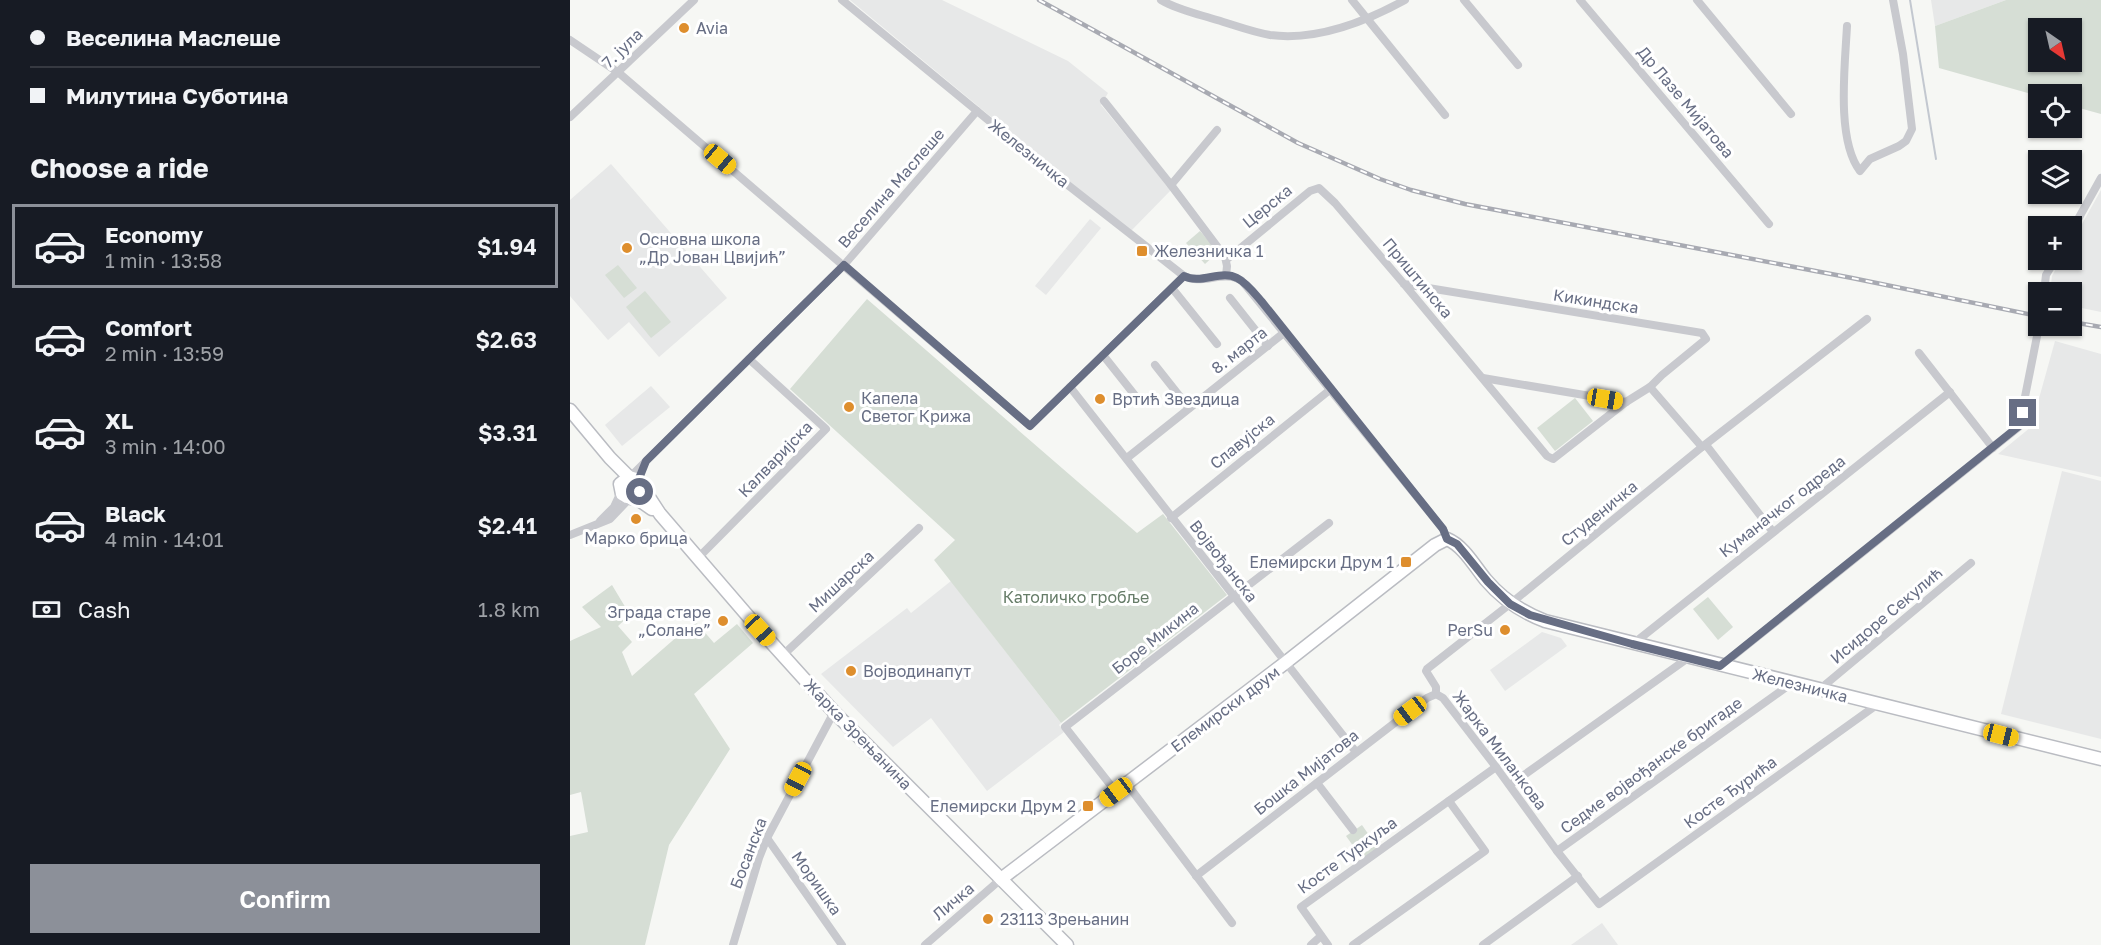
<!DOCTYPE html>
<html lang="en">
<head>
<meta charset="utf-8">
<style>
  :root { --surface:#171b24; --page:#20242c; --text:#f1f3f6; --muted:#9ea1a6; --line:#363941; --accent:#8c9099 }
  body { margin:0; font-family:"Golos Text",sans-serif; background:var(--page); color:var(--text); height:100vh; display:flex; flex-direction:column; font-size:22px; white-space:nowrap }
  * { box-sizing:border-box; margin:0 }
  p { font-size:20px; color:var(--muted) }
  .icon { flex:none; width:33px; height:33px; fill:none; stroke:currentColor; stroke-width:2; stroke-linecap:round; stroke-linejoin:round }
  .map { position:relative; flex:1; overflow:hidden }
  .panel { display:flex; flex-direction:column; background:var(--surface); width:570px }
  .panel>* { flex:none }
  .top-card { display:grid; align-content:center; height:132px; padding:0 30px; background:var(--surface) }
  .needle { width:39px; rotate:146deg }
  .buttons { position:absolute; left:1458px; top:18px; display:grid; gap:12px }
  .buttons a { display:grid; place-items:center; width:54px; height:54px; border-radius:0px; background:var(--surface); box-shadow:0 2px 4px #0004; font-size:30px }
  .end { position:absolute; width:27px; height:27px; margin:-14px; border:8px solid #676e84; background:#fff; box-shadow:0 0 0 3px #fff }
  .from { border-radius:50% }
  .car { position:absolute; width:18px; height:36px; margin:-18px -9px; border-radius:8px; box-shadow:0 0 4px 2px #0007; background:linear-gradient(#f5c518 24%,#345 0 40%,#f5c518 0 76%,#345 0 86%,#f5c518 0) }
  .top-card b { display:flex; align-items:center; gap:21px; height:57px; font-size:22px }
  .top-card b+b { border-top:2px solid var(--line) }
  .top-card i { width:15px; height:15px; background:var(--text) }
  ul { padding:0; list-style:none }
  li { display:flex; align-items:center; gap:18px; height:84px; margin:0 12px 9px; padding:0 18px; border:3px solid transparent; border-radius:0px }
  li div { flex:1 }
  li b { display:block; font-size:22px }
  li em { font-style:normal; font-weight:600 }
  li.selected { border-color:var(--accent) }
  li>.icon { width:54px; height:54px; stroke-width:1.5 }
  h2 { padding:0 30px; font-size:27px; line-height:72px }
  .pay { display:flex; align-items:center; gap:15px; height:66px; padding:0 30px; font-size:22px }
  .pay p { margin-inline-start:auto }
  .action { display:flex; gap:12px; margin-top:auto; padding:12px 30px }
  .action a { flex:1; height:69px; border-radius:0px; background:var(--accent); color:#fff; font-size:24px; font-weight:600; line-height:69px; text-align:center }
  main { display:flex; flex:1; min-height:0 }
  .map>svg:first-child { display:block }
</style>
</head>
<body>
<main>
<section class="panel">
<div class="top-card">
<b><i class="from"></i>Веселина Маслеше</b>
<b><i></i>Милутина Суботина</b>
</div>
<h2>Choose a ride</h2>
<ul>
<li class="selected"><svg class="icon" aria-label="car" viewBox="0 0 24 24"><path d="M5 17H2v-5l4-1 3-4h7l3 4 3 1v5h-3M9 17h6M6 11h13"/><circle cx="7" cy="17" r="2"/><circle cx="17" cy="17" r="2"/></svg><div><b>Economy</b><p>1 min · 13:58</p></div><em>$1.94</em></li>
<li><svg class="icon" aria-label="car" viewBox="0 0 24 24"><path d="M5 17H2v-5l4-1 3-4h7l3 4 3 1v5h-3M9 17h6M6 11h13"/><circle cx="7" cy="17" r="2"/><circle cx="17" cy="17" r="2"/></svg><div><b>Comfort</b><p>2 min · 13:59</p></div><em>$2.63</em></li>
<li><svg class="icon" aria-label="car" viewBox="0 0 24 24"><path d="M5 17H2v-5l4-1 3-4h7l3 4 3 1v5h-3M9 17h6M6 11h13"/><circle cx="7" cy="17" r="2"/><circle cx="17" cy="17" r="2"/></svg><div><b>XL</b><p>3 min · 14:00</p></div><em>$3.31</em></li>
<li><svg class="icon" aria-label="car" viewBox="0 0 24 24"><path d="M5 17H2v-5l4-1 3-4h7l3 4 3 1v5h-3M9 17h6M6 11h13"/><circle cx="7" cy="17" r="2"/><circle cx="17" cy="17" r="2"/></svg><div><b>Black</b><p>4 min · 14:01</p></div><em>$2.41</em></li>
</ul>
<div class="pay"><svg class="icon" aria-label="cash" viewBox="0 0 24 24"><path d="M3 7h18v10H3z"/><circle cx="12" cy="12" r="2"/></svg>Cash<p>1.8 km</p></div>
<div class="action"><a>Confirm</a></div>
</section>
<div class="map">
<svg width="1531" height="945" viewBox="0 0 1531 945">
  <rect width="100%" height="100%" fill="#f6f7f4"/>
  <g fill="#e7e8e8">
    <path d="M280,0H372L498,61L538,93L531,105L601,190L560,232Z"/>
    <path d="M1361,0H1436L1365,26Z"/>
    <path d="M41,164L157,298L89,357L59,322L38,340L0,296V200Z"/>
    <path d="M1531,190V312L1502,306V292H1480L1482,276L1491,260H1502V242Z"/>
    <path d="M520,219L531,228L476,295L465,286Z"/>
    <path d="M1485,341L1531,354V477L1428,454L1461,427Z"/>
    <path d="M81,386L100,407L52,446L35,425Z"/>
    <path d="M1492,471L1531,481V739L1431,714Z"/>
    <path d="M381,581L491,723L489,725L494,732L417,791L361,718L323,747L251,674L337,608L341,613Z"/>
    <path d="M972,632L991,638L997,646L935,691L920,670Z"/>
    <path d="M1032,923L1048,945H1001Z"/>
  </g>
  <g fill="#d6ded5" fill-rule="evenodd">
    <path d="M1436,0H1531V114L1502,106V94H1468V96L1369,68L1365,26ZM1502,28V62H1468V28Z"/>
    <path d="M630,231L648,252L635,264L616,243Z"/>
    <path d="M48,265L67,288L54,298L35,275Z"/>
    <path d="M75,291L101,322L81,338L56,307Z"/>
    <path d="M297,299L567,533L593,514L657,595L491,723L364,560L385,540L220,389Z"/>
    <path d="M1005,398L1023,421L985,451L967,428Z"/>
    <path d="M42,585L60,615L48,626L62,642L52,652L62,676L125,621L144,643L167,624L183,643L124,694L160,749L99,845L75,945H0V836L18,832L11,792L0,795V641L31,627L12,607Z"/>
    <path d="M1138,597L1163,627L1148,640L1123,609Z"/>
    <path d="M792,825L810,851L794,861L776,836Z"/>
  </g>
  <g fill="none" stroke-linecap="round" stroke-linejoin="round">
    <path stroke="#c3c8d0" stroke-width="2" d="M1340,0L1366,159"/>
    <defs>
      <g id="secondary">
        <path d="M0,410L40,458L59,477"/>
        <path d="M71,485L90,514L190,630L264,712L497,945"/>
        <path d="M62,498L70,492L71,485L66,479L59,477L50,484L52,494L57,497L69,500L82,509"/>
        <path d="M431,879L715,663L865,545L877,539C894,546 905,567 916,580C933,600 951,612 975,621L1531,759"/>
      </g>
    </defs>
    <use href="#secondary" stroke="#babcc2" stroke-width="15"/>
    <g stroke="#c8c9ce" stroke-width="8">
      <path d="M272,0L485,175L614,276C632,286 653,269 672,281L873,529L877,539"/>
      <path d="M591,0C608,10 628,14 647,20C664,25 682,32 700,35C746,41 795,22 835,0"/>
      <path d="M782,0L875,115"/>
      <path d="M894,0L948,65"/>
      <path d="M1010,0L1199,224"/>
      <path d="M1127,0L1221,114"/>
      <path d="M1277,26C1275,65 1266,140 1290,171L1300,159L1329,146L1336,141L1342,129L1333,54L1323,0"/>
      <path d="M0,40L49,73L460,426L614,276"/>
      <path d="M534,101L601,185L655,257L657,266L656,276"/>
      <path d="M0,117L124,0"/>
      <path d="M601,185L647,130"/>
      <path d="M1502,230L1531,178"/>
      <path d="M656,260L740,191L749,188L765,203L834,284L977,456L983,459L1056,402L1080,387L1092,375L1136,339L1132,333L834,284"/>
      <path d="M602,288L647,344"/>
      <path d="M1474,292L1476,275L1485,260"/>
      <path d="M660,298L698,346"/>
      <path d="M1297,319L1132,447L940,604L857,669L856,671L866,687V694L873,698L926,767L987,851L1029,904L1308,704"/>
      <path d="M1349,353L1423,448"/>
      <path d="M533,355L571,403"/>
      <path d="M585,365L619,408"/>
      <path d="M913,378L1056,402"/>
      <path d="M500,387L786,752"/>
      <path d="M1080,387L1132,447"/>
      <path d="M1136,445L1203,532"/>
      <path d="M557,458L715,332"/>
      <path d="M60,477L274,265L407,111"/>
      <path d="M601,518L761,389"/>
      <path d="M30,521L44,507L51,492"/>
      <path d="M0,535L40,519L60,498"/>
      <path d="M128,558L256,429L179,359"/>
      <path d="M1063,644L1380,392"/>
      <path d="M213,655L349,528"/>
      <path d="M1151,666L1449,427L1469,326"/>
      <path d="M1250,689L1401,563"/>
      <path d="M747,783L783,830"/>
      <path d="M557,784L662,923"/>
      <path d="M940,785L1118,658"/>
      <path d="M546,792L495,727L759,523"/>
      <path d="M197,838L272,945"/>
      <path d="M987,851L1222,683"/>
      <path d="M626,876L857,698L866,694"/>
      <path d="M163,945L189,858L197,838L264,712"/>
      <path d="M355,945L431,879"/>
      <path d="M741,945L751,936"/>
      <path d="M758,945L731,907L926,767"/>
      <path d="M783,945L915,851L879,801"/>
      <path d="M913,945L1008,876"/>
    </g>
    <use href="#secondary" stroke="#fff" stroke-width="12"/>
    <defs>
      <g id="rail">
        <path d="M469,0L728,143L810,179L841,190L895,204L1282,278L1468,316"/>
        <path d="M1502,322L1531,327"/>
      </g>
    </defs>
    <use href="#rail" stroke="#a8aab2" stroke-width="4.5"/>
    <use href="#rail" stroke="#fff" stroke-width="2" stroke-dasharray="7" stroke-linecap="butt"/>
  </g>
  <g fill="none" stroke-linecap="round" stroke-linejoin="round">
    <path stroke="#676e84" stroke-width="8" d="M70,492V485L68,481L76,461L274,265L460,426L614,276C631,285 651,269 667,278C677,283 685,294 692,302L873,529L877,539L887,544L918,582L940,604L960,615L1062,644L1150,666L1449,426L1453,413"/>
  </g>
  <g fill="#de8e2d" stroke="#fff" stroke-width="2">
    <circle cx="114" cy="28" r="6"/>
    <circle cx="57" cy="248" r="6"/>
    <rect x="566" y="245" width="12" height="12" rx="3"/>
    <circle cx="530" cy="399" r="6"/>
    <circle cx="279" cy="407" r="6"/>
    <circle cx="66" cy="519" r="6"/>
    <rect x="830" y="556" width="12" height="12" rx="3"/>
    <circle cx="153" cy="621" r="6"/>
    <circle cx="935" cy="630" r="6"/>
    <circle cx="281" cy="671" r="6"/>
    <rect x="512" y="800" width="12" height="12" rx="3"/>
    <circle cx="418" cy="919" r="6"/>
  </g>
  <g text-anchor="middle" dominant-baseline="central" stroke-width="6" stroke-linejoin="round" paint-order="stroke">
    <g font-size="16" fill="#676e84" stroke="#fff" text-anchor="start">
      <text x="126" y="28">Avia</text>
      <text x="69" y="239">Основна школа<tspan x="69" dy="18">„Др Јован Цвијић”</tspan></text>
      <text x="584" y="251">Железничка 1</text>
      <text x="291" y="398">Капела<tspan x="291" dy="18">Светог Крижа</tspan></text>
      <text x="542" y="399">Вртић Звездица</text>
      <text x="66" y="538" text-anchor="middle">Марко брица</text>
      <text x="824" y="562" text-anchor="end">Елемирски Друм 1</text>
      <text x="141" y="612" text-anchor="end">Зграда старе<tspan x="141" dy="18">„Солане”</tspan></text>
      <text x="923" y="630" text-anchor="end">PerSu</text>
      <text x="293" y="671">Војводинапут</text>
      <text x="506" y="806" text-anchor="end">Елемирски Друм 2</text>
      <text x="430" y="919">23113 Зрењанин</text>
    </g>
    <g font-size="16" fill="#676e84" stroke="#fff">
      <text transform="translate(52 48) rotate(-44)">7. јула</text>
      <text transform="translate(1116 102) rotate(50)">Др Лазе Мијатова</text>
      <text transform="translate(459 153) rotate(39)">Железничка</text>
      <text transform="translate(321 188) rotate(-49)">Веселина Маслеше</text>
      <text transform="translate(697 206) rotate(-39)">Церска</text>
      <text transform="translate(848 278) rotate(50)">Приштинска</text>
      <text transform="translate(1026 301) rotate(9)">Кикиндска</text>
      <text transform="translate(669 350) rotate(-38)">8. марта</text>
      <text transform="translate(672 441) rotate(-39)">Славујска</text>
      <text transform="translate(205 459) rotate(-46)">Калваријска</text>
      <text transform="translate(1212 506) rotate(-38)">Куманачког одреда</text>
      <text transform="translate(1029 513) rotate(-39)">Студеничка</text>
      <text transform="translate(654 561) rotate(52)">Војвођанска</text>
      <text transform="translate(271 581) rotate(-43)">Мишарска</text>
      <text transform="translate(1316 615) rotate(-40)">Исидоре Секулић</text>
      <text transform="translate(585 638) rotate(-38)">Боре Микина</text>
      <text transform="translate(1230 685) rotate(14)">Железничка</text>
      <text transform="translate(655 709) rotate(-37)">Елемирски друм</text>
      <text transform="translate(288 734) rotate(46)">Жарка Зрењанина</text>
      <text transform="translate(930 750) rotate(53)">Жарка Миланкова</text>
      <text transform="translate(1081 765) rotate(-36)">Седме војвођанске бригаде</text>
      <text transform="translate(736 772) rotate(-38)">Бошка Мијатова</text>
      <text transform="translate(1160 792) rotate(-36)">Косте Ђурића</text>
      <text transform="translate(178 853) rotate(-69)">Босанска</text>
      <text transform="translate(777 855) rotate(-36)">Косте Туркуља</text>
      <text transform="translate(247 883) rotate(55)">Моришка</text>
      <text transform="translate(383 901) rotate(-40)">Личка</text>
    </g>
    <g font-size="16" fill="#667c68" stroke="#fff">
      <text x="506" y="597">Католичко гробље</text>
    </g>
  </g>
</svg>
<div class="buttons">
<a><svg class="needle" viewBox="-14 -14 28 28"><path d="M0-13l5 13h-10z" fill="#e53935"/><path d="M0 13l5-13h-10z" fill="#9ea1a6"/></svg></a>
<a><svg class="icon" aria-label="locate" viewBox="0 0 24 24"><circle cx="12" cy="12" r="6"/><path d="M12 2v4M12 18v4M2 12h4M18 12h4"/></svg></a>
<a><svg class="icon" aria-label="layers" viewBox="0 0 24 24"><path d="M12 4l9 5-9 5-9-5zM3 14l9 5 9-5"/></svg></a>
<a>+</a>
<a>−</a>
</div>
<i class="end from" style="left:70px;top:492px"></i>
<i class="end" style="left:1453px;top:413px"></i>
<i class="car" style="left:150px;top:159px;rotate:130deg"></i>
<i class="car" style="left:1035px;top:399px;rotate:100deg"></i>
<i class="car" style="left:190px;top:630px;rotate:137deg"></i>
<i class="car" style="left:840px;top:711px;rotate:233deg"></i>
<i class="car" style="left:1431px;top:735px;rotate:104deg"></i>
<i class="car" style="left:228px;top:779px;rotate:208deg"></i>
<i class="car" style="left:546px;top:792px;rotate:233deg"></i>
</div>
</main>
</body>
</html>
